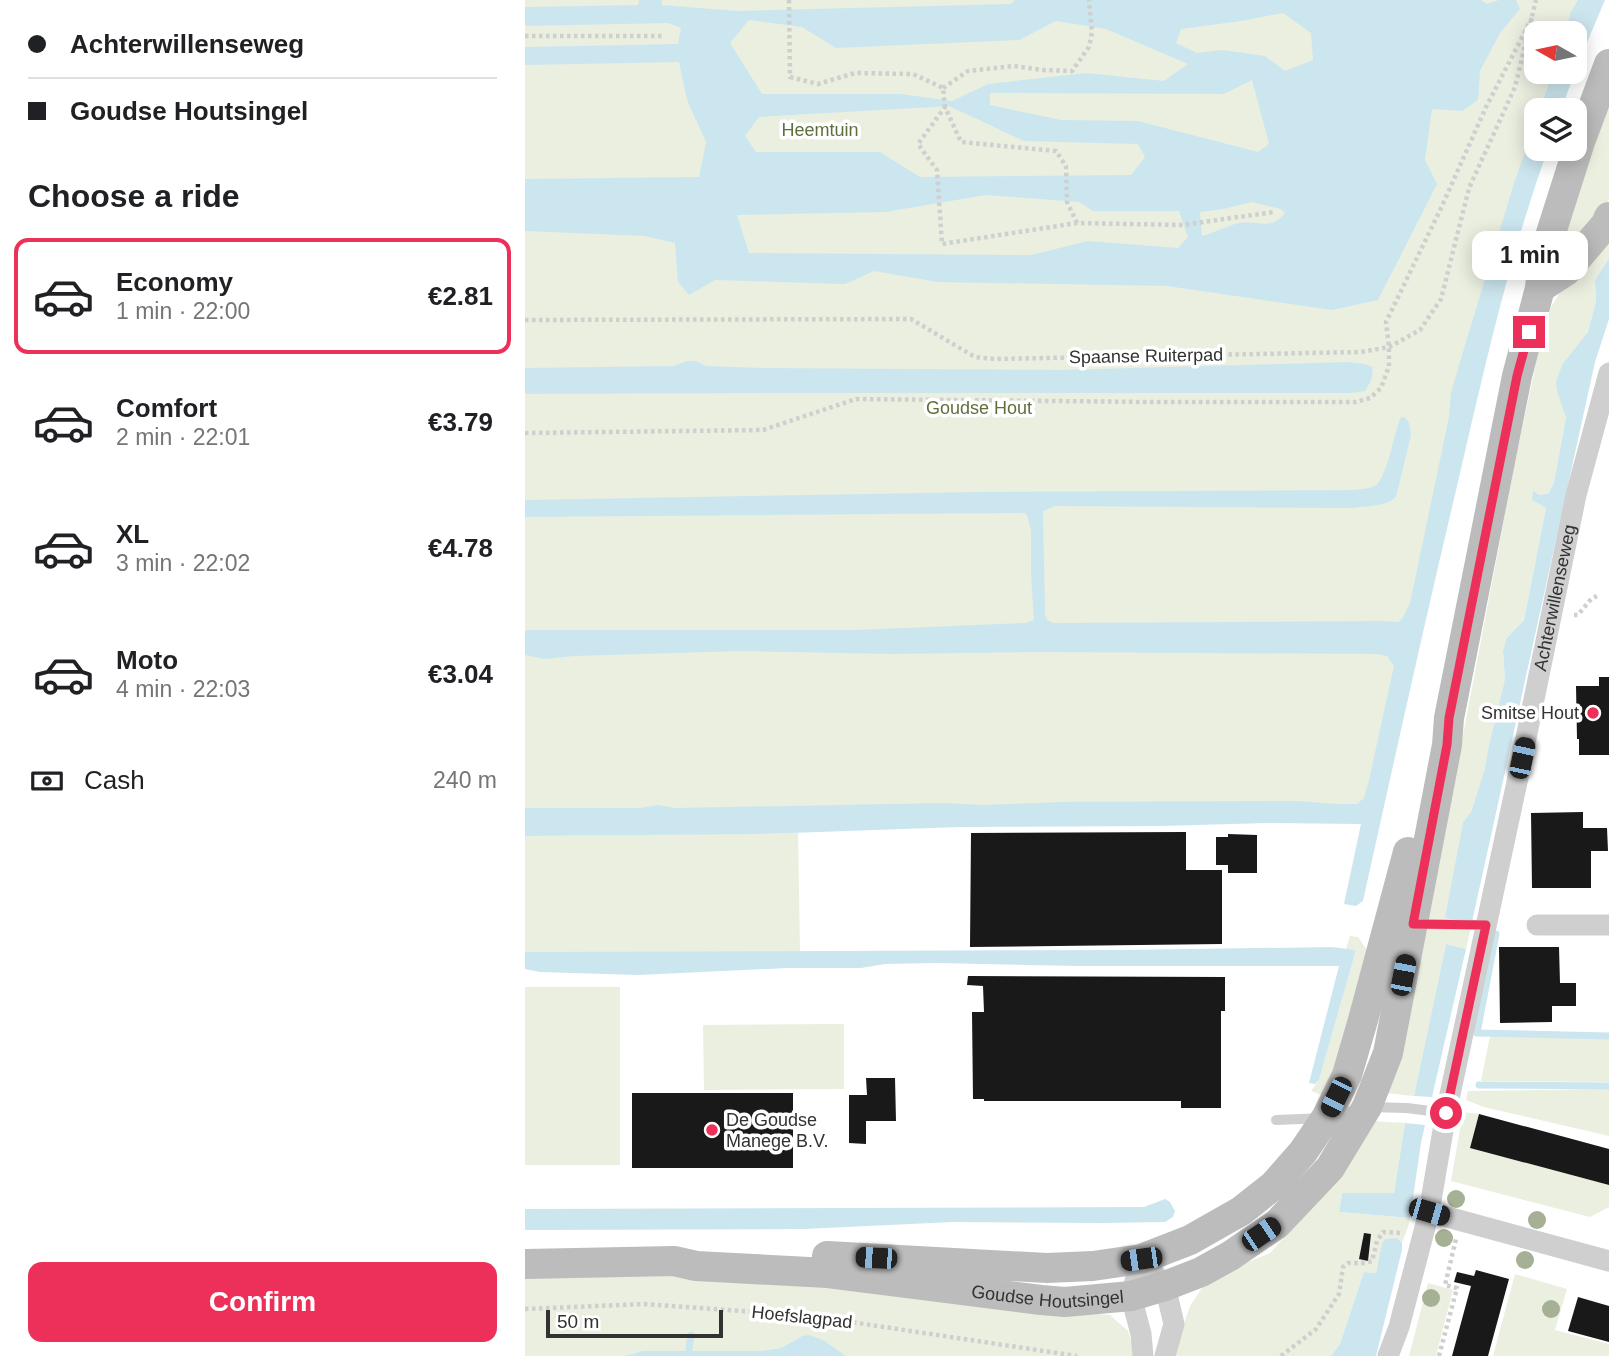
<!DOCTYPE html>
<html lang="en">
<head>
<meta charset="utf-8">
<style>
  :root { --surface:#fff; --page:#f6f6f6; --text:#202124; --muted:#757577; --line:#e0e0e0; --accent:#ed3059 }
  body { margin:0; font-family:Arial,sans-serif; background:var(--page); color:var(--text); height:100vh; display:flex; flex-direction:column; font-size:26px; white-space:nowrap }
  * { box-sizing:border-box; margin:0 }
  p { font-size:23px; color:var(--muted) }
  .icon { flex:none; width:38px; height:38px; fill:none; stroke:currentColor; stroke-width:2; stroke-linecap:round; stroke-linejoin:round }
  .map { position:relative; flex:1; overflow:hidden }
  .drawer { display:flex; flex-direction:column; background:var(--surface); width:525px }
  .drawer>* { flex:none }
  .guide { display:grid; align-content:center; height:154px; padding:0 28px; background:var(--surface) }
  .needle { width:46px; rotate:279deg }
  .fabs { position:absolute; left:999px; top:21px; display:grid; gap:14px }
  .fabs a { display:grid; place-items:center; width:63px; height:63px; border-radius:14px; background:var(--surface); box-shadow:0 4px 18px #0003; font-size:35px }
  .scale { position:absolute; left:21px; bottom:18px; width:177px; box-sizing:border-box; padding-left:7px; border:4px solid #323232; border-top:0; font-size:19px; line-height:24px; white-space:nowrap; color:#323232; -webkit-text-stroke:5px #fff; paint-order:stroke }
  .end { position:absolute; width:32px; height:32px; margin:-16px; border:9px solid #ed3059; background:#fff; box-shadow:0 0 0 4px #fff }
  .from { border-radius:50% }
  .bubble { position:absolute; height:49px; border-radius:14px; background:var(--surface); box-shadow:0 4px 18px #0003; font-size:23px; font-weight:700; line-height:49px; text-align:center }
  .car { position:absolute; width:21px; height:42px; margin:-21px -10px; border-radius:9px; box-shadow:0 0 5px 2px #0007; background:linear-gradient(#222 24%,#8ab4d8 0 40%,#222 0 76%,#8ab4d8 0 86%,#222 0) }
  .guide b { display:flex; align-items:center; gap:24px; height:66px; font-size:26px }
  .guide b+b { border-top:2px solid var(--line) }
  .guide i { width:18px; height:18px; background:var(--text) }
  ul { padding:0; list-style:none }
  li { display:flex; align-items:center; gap:21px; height:116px; margin:0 14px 10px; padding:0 14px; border:4px solid transparent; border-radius:14px }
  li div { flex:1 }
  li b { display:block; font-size:26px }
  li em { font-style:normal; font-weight:700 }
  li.selected { border-color:var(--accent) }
  li>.icon { width:63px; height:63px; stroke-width:1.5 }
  h2 { padding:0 28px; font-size:32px; line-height:84px }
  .pay { display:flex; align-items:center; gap:18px; height:77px; padding:0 28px; font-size:26px }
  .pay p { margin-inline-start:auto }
  .primary-button { display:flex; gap:14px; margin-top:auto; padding:14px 28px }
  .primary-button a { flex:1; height:80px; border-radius:14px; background:var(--accent); color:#fff; font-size:28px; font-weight:700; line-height:80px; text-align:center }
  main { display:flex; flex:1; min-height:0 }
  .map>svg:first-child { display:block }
</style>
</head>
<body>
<main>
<section class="drawer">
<div class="guide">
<b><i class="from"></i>Achterwillenseweg</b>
<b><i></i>Goudse Houtsingel</b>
</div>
<h2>Choose a ride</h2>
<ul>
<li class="selected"><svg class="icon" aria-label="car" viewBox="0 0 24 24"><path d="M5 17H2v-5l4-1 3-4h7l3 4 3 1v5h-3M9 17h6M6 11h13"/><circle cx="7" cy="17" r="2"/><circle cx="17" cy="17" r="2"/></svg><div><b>Economy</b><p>1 min · 22:00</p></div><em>€2.81</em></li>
<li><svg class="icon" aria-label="car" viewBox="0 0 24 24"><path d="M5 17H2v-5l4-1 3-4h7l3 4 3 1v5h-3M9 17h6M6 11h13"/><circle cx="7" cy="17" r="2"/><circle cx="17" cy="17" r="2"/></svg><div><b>Comfort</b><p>2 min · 22:01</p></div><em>€3.79</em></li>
<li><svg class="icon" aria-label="car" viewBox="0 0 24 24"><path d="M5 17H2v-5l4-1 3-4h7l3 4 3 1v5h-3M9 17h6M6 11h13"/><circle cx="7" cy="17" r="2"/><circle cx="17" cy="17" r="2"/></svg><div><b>XL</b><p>3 min · 22:02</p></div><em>€4.78</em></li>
<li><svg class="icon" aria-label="car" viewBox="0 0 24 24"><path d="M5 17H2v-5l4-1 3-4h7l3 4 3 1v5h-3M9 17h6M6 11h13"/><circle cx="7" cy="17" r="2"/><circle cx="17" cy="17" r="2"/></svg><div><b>Moto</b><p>4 min · 22:03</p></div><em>€3.04</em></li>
</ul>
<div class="pay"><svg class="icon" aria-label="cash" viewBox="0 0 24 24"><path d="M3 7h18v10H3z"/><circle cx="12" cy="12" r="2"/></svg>Cash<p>240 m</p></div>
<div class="primary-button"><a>Confirm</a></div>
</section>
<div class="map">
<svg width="1084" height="1356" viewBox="0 0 1084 1356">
  <rect width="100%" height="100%" fill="#fff"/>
  <g fill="#eaefe0">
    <path d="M0,0H1072L1050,33H1012V72H1042L1026,110H1012L1011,143L847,812L0,823Z"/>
    <path d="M1084,82V199L1071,227L1037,262L1025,257Z"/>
    <path d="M1084,232V258L1070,280L1071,301L1063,332L1038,363L1037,404L1041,418L1029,482L1024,493L1015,495L1008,491L1021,508L999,620L981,639L978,651L980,679L963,749L960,768L946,812L938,822L921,917L947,922L941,949L921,944L889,1096L860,1093L890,988L988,472L1017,335L1026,307L1041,283Z"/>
    <path d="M273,833L275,952H0V836Z"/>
    <path d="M825,936L833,937L846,956L803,1097L786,1091L794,1080L831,950L821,949Z"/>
    <rect x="0" y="987" width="95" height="178"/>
    <path d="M319,1024V1089L179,1090L178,1025Z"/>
    <path d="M965,1036H1084V1082L956,1081Z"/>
    <path d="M1084,1089V1136L959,1107L941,1100L943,1091Z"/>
    <path d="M938,1112L954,1114L945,1148L1084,1185V1207L1065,1217L926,1181Z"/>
    <path d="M849,1121L880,1123L869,1193H817L814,1212L885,1218L883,1227L877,1243L872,1238L857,1244L851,1273L839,1272L815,1344L806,1356H651L657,1330L665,1306L683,1279L745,1253L818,1174Z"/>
    <path d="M148,1274L284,1282L488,1307L585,1315L603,1331L609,1350V1356H321L300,1341L277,1336L256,1348L236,1351H117L100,1356H0V1277Z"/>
    <path d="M990,1274L1042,1289L1030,1330L1084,1344V1356H968Z"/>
    <path d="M903,1283L928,1290L911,1356H884Z"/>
  </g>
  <g fill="#cce6ef" fill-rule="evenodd">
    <path d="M114,0H137V5L212,11L486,4L490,0H956L962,4L974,0H991L995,9L975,33L955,71L953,100L937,111L907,109L900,160L912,184L853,300L807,310L642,286L413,282L349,271L320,284L190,280L164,295L153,282L150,243L120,236L0,231V179L174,177L181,142L162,100L154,62L0,65V47L153,44L156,28L143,23L0,26V7L113,5ZM758,13L786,33L788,60L760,71L740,56L697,50L672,53L651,43L656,29L716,21ZM224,20L277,27L311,48L494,40L531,21L581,29L663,64L639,81L561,73L463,84L427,101L376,94H237L205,43ZM727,80L744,144L733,152L613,121L536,120L465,105V93L699,94ZM424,106L499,141L613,144L620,157L606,175L395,177L355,152H231L220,136L234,117ZM461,195L554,202L568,211H654L663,237L653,248L563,241L506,255L224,253L212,215L360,212ZM726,202L756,209L760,213C745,232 732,219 714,223C701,226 689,233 677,236L675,212L699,209Z"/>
    <path d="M1053,0H1080L1050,71V33H1040L1046,12Z"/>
    <path d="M1028,72H1050L1036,110H1015Z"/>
    <path d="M1011,121L1012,149H1023C984,257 959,370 933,482C900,621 869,761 838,901L831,906L819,904L836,824L743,823L636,826L435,827L234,834L0,836V808H115L133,805L150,808L418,803L459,805L536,802L773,801L811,804H832L839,798L844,780L869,666L862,656L852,654L516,652L367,654L216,651L49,656L19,659L0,655V630H331L500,623L509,620L506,576V531L502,515L499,513L0,517V500L457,492L827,490C834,489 844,489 850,486C863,477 868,434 876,417L881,418L884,423L886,435L871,497C860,507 841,506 827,508L530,506L518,511L520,614L522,620L528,623L855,621L873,622L877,619L885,603L924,417L926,393L931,375L989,183Z"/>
    <path d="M1084,258V319L1070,362L947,922L920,918L938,822L946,812L960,768L963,749L980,679L978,651L981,639L999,620L1021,508L1007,500L1008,491L1015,495L1024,493L1029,482L1041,418L1032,391L1031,381L1038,363L1063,332L1071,301L1070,280Z"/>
    <path d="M162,361H171L181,366L239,368L537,370L824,362L840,364L847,367C849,377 845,383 840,391L826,393H262L0,394V368L149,366Z"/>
    <path d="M921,944L941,949L907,1097L889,1096Z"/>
    <path d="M807,947L831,950L794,1080L790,1084L784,1083L814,966H554L412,963L360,964L336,968H262L114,975L15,972L0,969V952L598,950Z"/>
    <path d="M880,1123L900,1125L896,1143L885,1218L814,1212L817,1193H869Z"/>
    <path d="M640,1199L645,1202L650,1211L648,1217L640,1222L579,1223L428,1222L279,1229L0,1230V1209L619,1207Z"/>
    <path d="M872,1238L877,1243V1250L851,1356H806L815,1344L839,1272L851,1273L857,1243L860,1239Z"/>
    <path d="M284,1335L300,1341L321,1356H100L117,1351H236L256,1348L277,1336Z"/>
  </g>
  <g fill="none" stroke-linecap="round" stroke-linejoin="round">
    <g stroke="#cce6ef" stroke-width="7">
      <path d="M971,934L952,1033L1084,1036"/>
      <path d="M954,1085L1084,1086"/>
      <path d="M163,1356L166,1335"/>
    </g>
  </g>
  <g fill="#191919">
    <path d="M1074,677H1084V755H1054V739H1052L1051,686H1074Z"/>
    <path d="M1058,812V828H1082L1083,851H1066V888H1007L1006,813Z"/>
    <path d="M661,832V870H697V944L445,947L446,833Z"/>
    <path d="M703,834L732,835V873H703V865H691V837H703Z"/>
    <path d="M974,947H1034L1035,983H1051V1006H1027V1022L975,1023Z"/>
    <path d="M443,976L700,977V1011H696V1108H656V1101H459V1099H448L447,1012H459L458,986L442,985Z"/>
    <path d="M341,1078H370L371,1121H341V1144L324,1143V1095H342Z"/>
    <rect x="107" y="1093" width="161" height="75"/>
    <path d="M954,1114L1084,1149V1185L945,1148Z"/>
    <path d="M839,1233L846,1234L843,1261L834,1259Z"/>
    <path d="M951,1270L984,1279L963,1356H927L946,1286L929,1282L932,1272L949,1276Z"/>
    <path d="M1053,1297L1084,1306V1342L1043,1331Z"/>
  </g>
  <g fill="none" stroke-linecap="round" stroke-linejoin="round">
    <g stroke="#cfcfcf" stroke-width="4.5" stroke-dasharray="3.5 3.5" stroke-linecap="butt">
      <path d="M264,0L265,77L293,84L330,73L388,74L418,88L420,107"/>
      <path d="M0,36H137"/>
      <path d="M418,88L443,71L489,66L518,70L547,71L564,47L567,32L564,0"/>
      <path d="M552,223L542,202L541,166L531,151L436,142L420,107L393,144L412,170L417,244L552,223L657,225L749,212"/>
      <path d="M0,320L386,319L450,357L469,359L836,352L864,347L895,330L916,299L944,188L990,87L1011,0"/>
      <path d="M0,433L238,430L331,399L623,402H831L845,398L856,388L864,366V347L861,322L917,206L961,107L1007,18"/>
      <path d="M1049,615H1053L1066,599L1072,596"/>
      <path d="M0,1309L119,1304L286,1316L552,1356"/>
      <path d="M756,1356L791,1329L814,1294L818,1267L823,1263H840L847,1261L852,1241L858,1232L877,1233"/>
      <path d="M914,1356L932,1288L920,1285L931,1239"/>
    </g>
    <g stroke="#cfcfcf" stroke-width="10">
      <path d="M890,924L961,925"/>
      <path d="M751,1120L801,1118L842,1107L882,1108L921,1113"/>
    </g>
    <g stroke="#cfcfcf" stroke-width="21">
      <path d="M1012,925H1084"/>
      <path d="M904,1212L1084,1261"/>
      <path d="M616,1259L640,1286L649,1324L640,1356"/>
      <path d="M616,1259L606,1296L616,1334L618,1356"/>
      <path id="s1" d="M863,1356L874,1327L904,1212L921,1113L992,782L1051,495L1084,373"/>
    </g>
    <g stroke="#bcbcbc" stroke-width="30">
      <path d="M1015,288L1041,271L1081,224L1084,217"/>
      <path d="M302,1256L522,1268L568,1266L616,1259L665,1240L716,1211L749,1185L778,1152L801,1118L822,1075L838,1020L883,852"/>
      <path id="s2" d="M0,1264L149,1261L171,1266L303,1273L516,1300L540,1302L606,1296L640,1286L676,1272L705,1256L752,1224L805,1168L842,1107L863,1053L922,745L924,718L992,376L1015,288L1018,258L1055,142L1084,64"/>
    </g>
  </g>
  <g fill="#a5b094">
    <circle cx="931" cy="1199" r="9"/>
    <circle cx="1012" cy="1220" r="9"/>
    <circle cx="919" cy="1238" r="9"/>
    <circle cx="1000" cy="1260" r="9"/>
    <circle cx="906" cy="1298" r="9"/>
    <circle cx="1026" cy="1309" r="9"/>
  </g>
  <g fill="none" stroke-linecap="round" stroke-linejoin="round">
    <path stroke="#ed3059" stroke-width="9" d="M921,1113L961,925L888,924L922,745L924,718L992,376L1004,332"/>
  </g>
  <g fill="#ed3059" stroke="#fff" stroke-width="2.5">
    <circle cx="1068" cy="713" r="7"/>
    <circle cx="187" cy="1130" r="7"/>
  </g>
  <g text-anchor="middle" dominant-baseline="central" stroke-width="7" stroke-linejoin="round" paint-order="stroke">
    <g font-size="18" fill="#5c703c" stroke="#fff">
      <text x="295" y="130">Heemtuin</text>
      <text x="454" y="408">Goudse Hout</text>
    </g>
    <g font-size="18" fill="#323232" stroke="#fff">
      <text transform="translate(621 356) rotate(-1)">Spaanse Ruiterpad</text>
      <text stroke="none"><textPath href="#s1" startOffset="777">Achterwillenseweg</textPath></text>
      <text stroke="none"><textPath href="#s2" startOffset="525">Goudse Houtsingel</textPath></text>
      <text transform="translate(277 1317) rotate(6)">Hoefslagpad</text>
    </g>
    <g font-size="18" fill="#323232" stroke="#fff" text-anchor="end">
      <text x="1054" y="713">Smitse Hout</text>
      <text x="201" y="1120" text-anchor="start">De Goudse<tspan x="201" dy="21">Manege B.V.</tspan></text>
    </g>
  </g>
</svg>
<div class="fabs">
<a><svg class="needle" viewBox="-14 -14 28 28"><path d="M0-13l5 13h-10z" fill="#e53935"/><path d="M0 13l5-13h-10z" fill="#757577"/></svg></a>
<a><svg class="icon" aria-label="layers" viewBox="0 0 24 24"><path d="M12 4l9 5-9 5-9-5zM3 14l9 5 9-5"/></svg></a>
</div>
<div class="scale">50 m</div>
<i class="end from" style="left:921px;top:1113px"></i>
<i class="end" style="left:1004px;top:332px"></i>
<div class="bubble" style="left:947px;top:231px;width:116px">1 min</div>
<i class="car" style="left:997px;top:758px;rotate:12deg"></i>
<i class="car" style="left:878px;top:975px;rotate:11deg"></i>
<i class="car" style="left:811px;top:1097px;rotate:206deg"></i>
<i class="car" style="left:904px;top:1212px;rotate:106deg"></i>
<i class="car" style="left:736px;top:1234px;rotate:56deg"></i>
<i class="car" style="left:351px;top:1258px;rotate:273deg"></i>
<i class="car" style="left:616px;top:1259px;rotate:262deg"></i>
</div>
</main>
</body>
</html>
